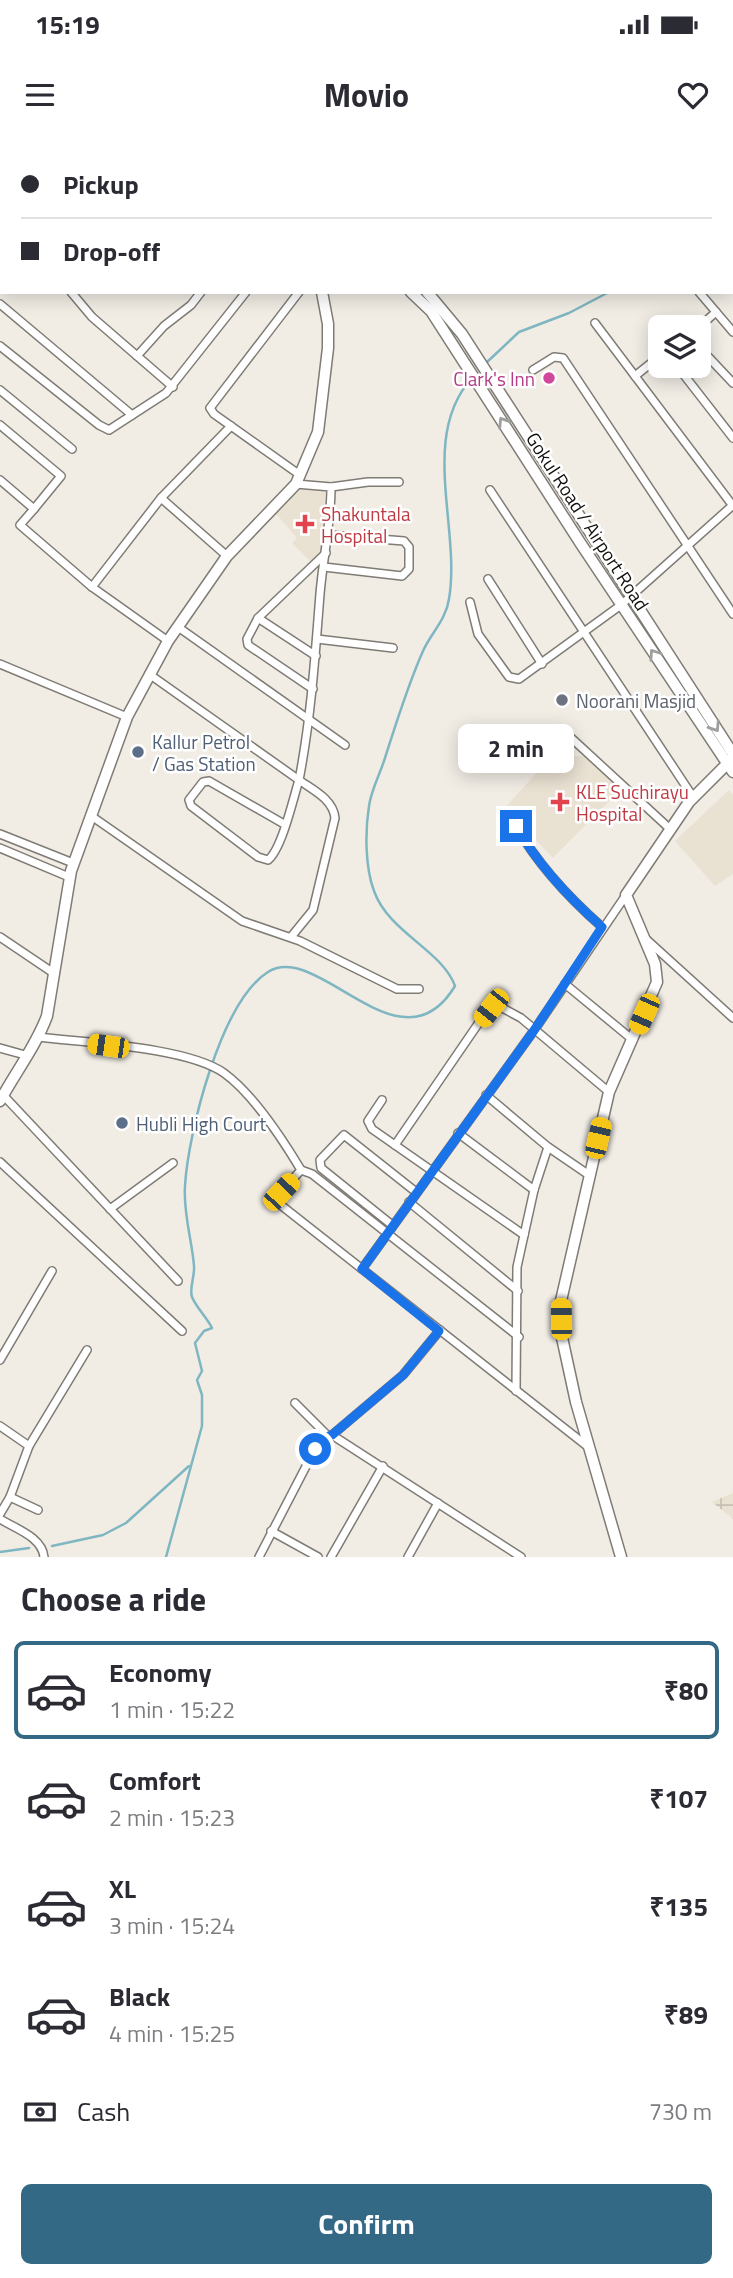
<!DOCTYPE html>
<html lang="en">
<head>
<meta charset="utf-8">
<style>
  :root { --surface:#fff; --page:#f7f7f7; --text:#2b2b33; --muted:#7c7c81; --line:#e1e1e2; --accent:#336984 }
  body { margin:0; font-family:"Titillium Web",sans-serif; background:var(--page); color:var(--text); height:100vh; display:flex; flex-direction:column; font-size:26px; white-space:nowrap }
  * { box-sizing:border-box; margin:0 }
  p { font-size:23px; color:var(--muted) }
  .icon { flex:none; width:38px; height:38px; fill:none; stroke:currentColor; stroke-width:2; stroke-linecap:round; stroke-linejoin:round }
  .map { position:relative; height:1417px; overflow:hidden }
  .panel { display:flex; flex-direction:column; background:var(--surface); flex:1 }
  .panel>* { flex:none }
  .hud { position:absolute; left:0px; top:0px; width:733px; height:154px; box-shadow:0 4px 18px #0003; display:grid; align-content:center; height:154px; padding:0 21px; background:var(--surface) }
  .buttons { position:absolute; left:648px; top:175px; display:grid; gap:14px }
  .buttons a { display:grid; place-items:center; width:63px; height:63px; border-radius:10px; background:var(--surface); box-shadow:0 4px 18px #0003; font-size:35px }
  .end { position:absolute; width:32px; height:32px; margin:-16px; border:9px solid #1a73e8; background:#fff; box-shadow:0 0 0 4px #fff }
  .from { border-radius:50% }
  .bubble { position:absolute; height:49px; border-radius:10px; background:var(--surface); box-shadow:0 4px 18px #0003; font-size:23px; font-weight:700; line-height:49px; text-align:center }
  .car { position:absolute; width:21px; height:42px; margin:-21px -10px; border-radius:9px; box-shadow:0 0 5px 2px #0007; background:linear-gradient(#f5c518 24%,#345 0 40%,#f5c518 0 76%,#345 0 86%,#f5c518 0) }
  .hud b { display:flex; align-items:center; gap:24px; height:66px; font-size:26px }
  .hud b+b { border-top:2px solid var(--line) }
  .hud i { width:18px; height:18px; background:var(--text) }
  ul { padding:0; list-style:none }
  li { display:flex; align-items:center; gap:21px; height:98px; margin:0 14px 10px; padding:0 7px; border:4px solid transparent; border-radius:10px }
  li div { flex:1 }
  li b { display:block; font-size:26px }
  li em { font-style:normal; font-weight:700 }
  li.active { border-color:var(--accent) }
  li>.icon { width:63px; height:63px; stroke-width:1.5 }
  h2 { padding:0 21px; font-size:32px; line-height:84px }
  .pay { display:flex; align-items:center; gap:18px; height:77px; padding:0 21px; font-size:26px }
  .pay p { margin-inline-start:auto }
  .cta { display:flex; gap:14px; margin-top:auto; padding:14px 21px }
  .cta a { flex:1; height:80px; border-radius:10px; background:var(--accent); color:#fff; font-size:28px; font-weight:700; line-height:80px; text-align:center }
  .status { display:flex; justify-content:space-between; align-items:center; height:49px; padding:0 35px; background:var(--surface); direction:ltr }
  .status svg { height:19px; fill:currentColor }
  header { display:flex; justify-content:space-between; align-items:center; height:91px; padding:0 21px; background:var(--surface); font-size:32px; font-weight:700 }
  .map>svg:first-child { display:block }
</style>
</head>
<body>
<div class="status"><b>15:19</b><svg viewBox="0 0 49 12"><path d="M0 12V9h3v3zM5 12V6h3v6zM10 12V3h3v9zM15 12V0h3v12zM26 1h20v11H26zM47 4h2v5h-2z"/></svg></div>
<header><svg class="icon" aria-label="menu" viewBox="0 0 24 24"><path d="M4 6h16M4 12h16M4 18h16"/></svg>Movio<svg class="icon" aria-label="heart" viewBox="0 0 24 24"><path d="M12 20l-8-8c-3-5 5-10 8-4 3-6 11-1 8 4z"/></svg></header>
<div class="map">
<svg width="733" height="1417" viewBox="0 0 733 1417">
  <defs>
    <pattern id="industrial-grid" width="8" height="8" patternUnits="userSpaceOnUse" patternTransform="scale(1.75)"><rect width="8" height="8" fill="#e9e1d2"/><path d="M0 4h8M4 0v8" fill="none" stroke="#c7c0b3"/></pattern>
  </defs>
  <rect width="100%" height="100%" fill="#f1ede5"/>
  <g fill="#e9e1d2">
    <path d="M298,349L325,352L323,409L310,421L292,403L297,398L273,370Z"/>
    <path d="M557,610L571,616H584L613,639L617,653L553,718L511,674L503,670Z"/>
    <path d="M729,650L733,655V734L715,746L675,701Z"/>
  </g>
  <path fill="url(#industrial-grid)" d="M733,1353V1379L712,1362Z"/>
  <path fill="#c8daba" d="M0,0H370L2,2L0,68Z"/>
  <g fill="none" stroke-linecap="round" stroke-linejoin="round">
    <g stroke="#7fb6c2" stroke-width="2.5">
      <path d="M732,146H733"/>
      <path d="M486,223L519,192L569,173L609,152"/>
      <path d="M52,1406L103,1395L126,1383L189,1326"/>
      <path d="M0,1412L29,1408"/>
      <path d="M166,1417L202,1286V1255L197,1240L202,1231L195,1203L204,1191L212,1188C207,1178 196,1167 192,1157C189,1148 195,1136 194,1126C192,1100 183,1073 185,1046C188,993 221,861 268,832C318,800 401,936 455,846C442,810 389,793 374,751C365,727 365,691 369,666C371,651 379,636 384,621C396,584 407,547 423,511C431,493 446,480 449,459C461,389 419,296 472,238"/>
    </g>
    <defs>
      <g id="street">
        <path d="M487,0L489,2"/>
        <path d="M568,0L570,2"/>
        <path d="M432,2L434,0"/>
        <path d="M732,28L733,27"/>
        <path d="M732,80L733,79"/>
        <path d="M732,128L733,127"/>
        <path d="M71,152L92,177L173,247"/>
        <path d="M299,152L210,268L214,274L300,335"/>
        <path d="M699,152L733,192"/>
        <path d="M0,164L132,275"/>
        <path d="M595,183L733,366"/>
        <path d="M698,188L716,172"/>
        <path d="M0,206L99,285L109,290L166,253L246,152"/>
        <path d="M698,206L733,243"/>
        <path d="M137,216L164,186L191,165L201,152"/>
        <path d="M677,226L733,298"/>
        <path d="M533,230L554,217L563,218L733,474"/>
        <path d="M635,236L660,216"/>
        <path d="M0,250L72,309"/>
        <path d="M0,285L61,336L34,369"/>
        <path d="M0,340L34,369L20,385L92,447L168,501"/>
        <path d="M331,347L368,342H399"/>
        <path d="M490,350L693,657"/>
        <path d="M161,358L227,416"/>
        <path d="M324,427L402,436L409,429V407L404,401L329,395"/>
        <path d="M488,439L542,524"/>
        <path d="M92,447L161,358L231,286"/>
        <path d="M470,462L478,494L509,537L519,539L621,465L733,365"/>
        <path d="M258,478L326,413"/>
        <path d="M178,487L345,605"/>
        <path d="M317,499L393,508"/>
        <path d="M0,524L127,577"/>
        <path d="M149,534L299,640C293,659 282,709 268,720L258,717L191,666L189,660L203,642L209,641L284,684"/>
        <path d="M313,549L248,505L247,499L258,478L316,516"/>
        <path d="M568,595L669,688"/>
        <path d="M90,675L242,781L300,801L397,849H419"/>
        <path d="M516,686C538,725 568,757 602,787"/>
        <path d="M0,694L73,723"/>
        <path d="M0,708L69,737"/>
        <path d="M0,797L55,834"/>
        <path d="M291,797L313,770L335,678C333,659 313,650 299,640C311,578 315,517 320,454C323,418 331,383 331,347L296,344"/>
        <path d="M646,799L733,878"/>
        <path d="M565,844L633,900"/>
        <path d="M39,897C87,903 187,907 224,933C253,954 283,1000 301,1030"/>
        <path d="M0,908L25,915"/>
        <path d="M3,955L178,1141"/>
        <path d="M486,955L548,1007L589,1035"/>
        <path d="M382,960L368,981L372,989L524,1095"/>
        <path d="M458,993L534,1050"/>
        <path d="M395,1005L478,884L491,868L497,865L521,878L609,952"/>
        <path d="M0,1022L182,1191"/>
        <path d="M409,1062L518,1151"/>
        <path d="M110,1069L173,1023"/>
        <path d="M392,1085L321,1028L320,1020L344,995L416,1052"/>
        <path d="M362,1129L535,889L626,755"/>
        <path d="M519,1197L312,1034L301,1030L278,1055L282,1066L587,1306"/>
        <path d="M0,1220L52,1131"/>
        <path d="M516,1251L517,1127L534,1050L548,1007"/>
        <path d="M295,1263L327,1295"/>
        <path d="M0,1286L29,1306"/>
        <path d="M332,1295L403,1235L440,1190"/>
        <path d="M10,1357L38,1370"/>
        <path d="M0,1374L10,1357L29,1306L87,1210"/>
        <path d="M0,1379C16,1389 42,1397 44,1417"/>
        <path d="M271,1391L318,1417"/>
        <path d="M259,1417L315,1309L322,1298L332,1295L521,1417"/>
        <path d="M331,1417L383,1326"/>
        <path d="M408,1417L438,1363"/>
      </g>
      <g id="secondary">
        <path d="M374,2L375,0"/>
        <path d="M0,131H2"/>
        <path d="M411,152L431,171L581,404L733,632"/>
        <path d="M427,152L462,194L733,614"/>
        <path d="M0,961C15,933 36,906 47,876L71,731L127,577L168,501L227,416L296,344L318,292L328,208V184L322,152"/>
        <path d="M621,1417L576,1262L561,1193L560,1165L609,952L657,842L655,824L626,755L689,662L733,618"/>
      </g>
    </defs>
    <use href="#street" stroke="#7f7b75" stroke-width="10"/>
    <use href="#secondary" stroke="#7f7b75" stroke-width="13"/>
    <use href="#street" stroke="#fff" stroke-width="7"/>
    <use href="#secondary" stroke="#fff" stroke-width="10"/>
  </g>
  <defs><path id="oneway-chevron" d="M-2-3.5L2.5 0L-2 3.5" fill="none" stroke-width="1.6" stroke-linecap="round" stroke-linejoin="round" transform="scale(1.75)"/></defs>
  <g stroke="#9f9f9e">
    <use href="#oneway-chevron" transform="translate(503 282) rotate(-123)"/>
    <use href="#oneway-chevron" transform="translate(654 514) rotate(-124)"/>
    <use href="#oneway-chevron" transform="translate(715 587) rotate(57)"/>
  </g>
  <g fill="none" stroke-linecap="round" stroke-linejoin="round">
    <path stroke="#1a73e8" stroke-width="9" d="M315,1309L322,1298L332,1295L403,1235L439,1191L362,1129L535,889L602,787C568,757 538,725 516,686"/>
  </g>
  <circle fill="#d1479c" stroke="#fff" stroke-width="2.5" cx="549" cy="238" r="7"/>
  <g fill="#e0444e" stroke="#fff" stroke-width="2.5">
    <path d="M301.5 373.5h7v7h7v7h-7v7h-7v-7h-7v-7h7z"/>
    <path d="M556.5 651.5h7v7h7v7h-7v7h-7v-7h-7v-7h7z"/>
  </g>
  <circle fill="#6b7280" stroke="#fff" stroke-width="2.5" cx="562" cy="560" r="7"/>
  <g fill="#5c6f8a" stroke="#fff" stroke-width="2.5">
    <circle cx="138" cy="612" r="7"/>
    <circle cx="122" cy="983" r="7"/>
  </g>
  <g text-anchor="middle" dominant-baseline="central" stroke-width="5" stroke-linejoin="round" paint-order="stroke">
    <g font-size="19" fill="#b23c85" stroke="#fff" text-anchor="end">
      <text x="535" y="238">Clark's Inn</text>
    </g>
    <g font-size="19" fill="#be3a42" stroke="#fff" text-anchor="start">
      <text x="321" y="373">Shakuntala<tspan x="321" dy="22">Hospital</tspan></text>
      <text x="576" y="651">KLE Suchirayu<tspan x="576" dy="22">Hospital</tspan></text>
    </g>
    <g font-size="19" fill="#100f0c" stroke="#fff">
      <text transform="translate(588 381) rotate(57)">Gokul Road / Airport Road</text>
    </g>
    <g font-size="19" fill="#5b616d" stroke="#fff" text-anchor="start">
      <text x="576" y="560">Noorani Masjid</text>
    </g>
    <g font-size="19" fill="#4e5e75" stroke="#fff" text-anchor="start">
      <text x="152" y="601">Kallur Petrol<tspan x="152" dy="22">/ Gas Station</tspan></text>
      <text x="136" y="983">Hubli High Court</text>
    </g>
  </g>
</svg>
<div class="buttons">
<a><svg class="icon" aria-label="layers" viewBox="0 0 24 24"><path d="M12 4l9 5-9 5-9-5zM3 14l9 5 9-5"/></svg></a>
</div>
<i class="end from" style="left:315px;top:1309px"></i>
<i class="end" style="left:516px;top:686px"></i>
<div class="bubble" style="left:458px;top:584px;width:116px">2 min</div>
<i class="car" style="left:491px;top:868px;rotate:218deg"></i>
<i class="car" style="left:644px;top:874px;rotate:204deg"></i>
<i class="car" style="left:108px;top:906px;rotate:278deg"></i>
<i class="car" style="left:598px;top:998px;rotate:13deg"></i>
<i class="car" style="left:281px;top:1052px;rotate:43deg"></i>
<i class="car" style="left:561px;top:1179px;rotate:359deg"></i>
<div class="hud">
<b><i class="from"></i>Pickup</b>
<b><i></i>Drop-off</b>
</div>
</div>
<section class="panel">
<h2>Choose a ride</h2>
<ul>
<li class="active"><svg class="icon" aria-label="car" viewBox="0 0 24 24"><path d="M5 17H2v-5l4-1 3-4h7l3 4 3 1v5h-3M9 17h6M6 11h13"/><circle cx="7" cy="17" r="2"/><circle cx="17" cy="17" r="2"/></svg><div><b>Economy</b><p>1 min · 15:22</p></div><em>₹80</em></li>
<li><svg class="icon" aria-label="car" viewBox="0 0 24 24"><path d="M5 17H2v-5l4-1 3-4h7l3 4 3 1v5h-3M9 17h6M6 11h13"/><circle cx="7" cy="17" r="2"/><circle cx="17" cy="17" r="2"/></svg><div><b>Comfort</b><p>2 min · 15:23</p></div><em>₹107</em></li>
<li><svg class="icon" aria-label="car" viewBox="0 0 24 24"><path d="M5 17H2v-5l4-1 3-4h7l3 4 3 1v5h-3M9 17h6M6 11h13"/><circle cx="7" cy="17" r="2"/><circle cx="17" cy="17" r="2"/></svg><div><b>XL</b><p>3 min · 15:24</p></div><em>₹135</em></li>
<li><svg class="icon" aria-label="car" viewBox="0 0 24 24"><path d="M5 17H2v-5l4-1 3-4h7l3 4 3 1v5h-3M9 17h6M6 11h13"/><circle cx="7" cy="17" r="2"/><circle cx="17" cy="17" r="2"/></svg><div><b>Black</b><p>4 min · 15:25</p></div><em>₹89</em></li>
</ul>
<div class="pay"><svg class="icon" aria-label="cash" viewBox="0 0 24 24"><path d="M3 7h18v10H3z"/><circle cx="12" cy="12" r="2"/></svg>Cash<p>730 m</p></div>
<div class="cta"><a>Confirm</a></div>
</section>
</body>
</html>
